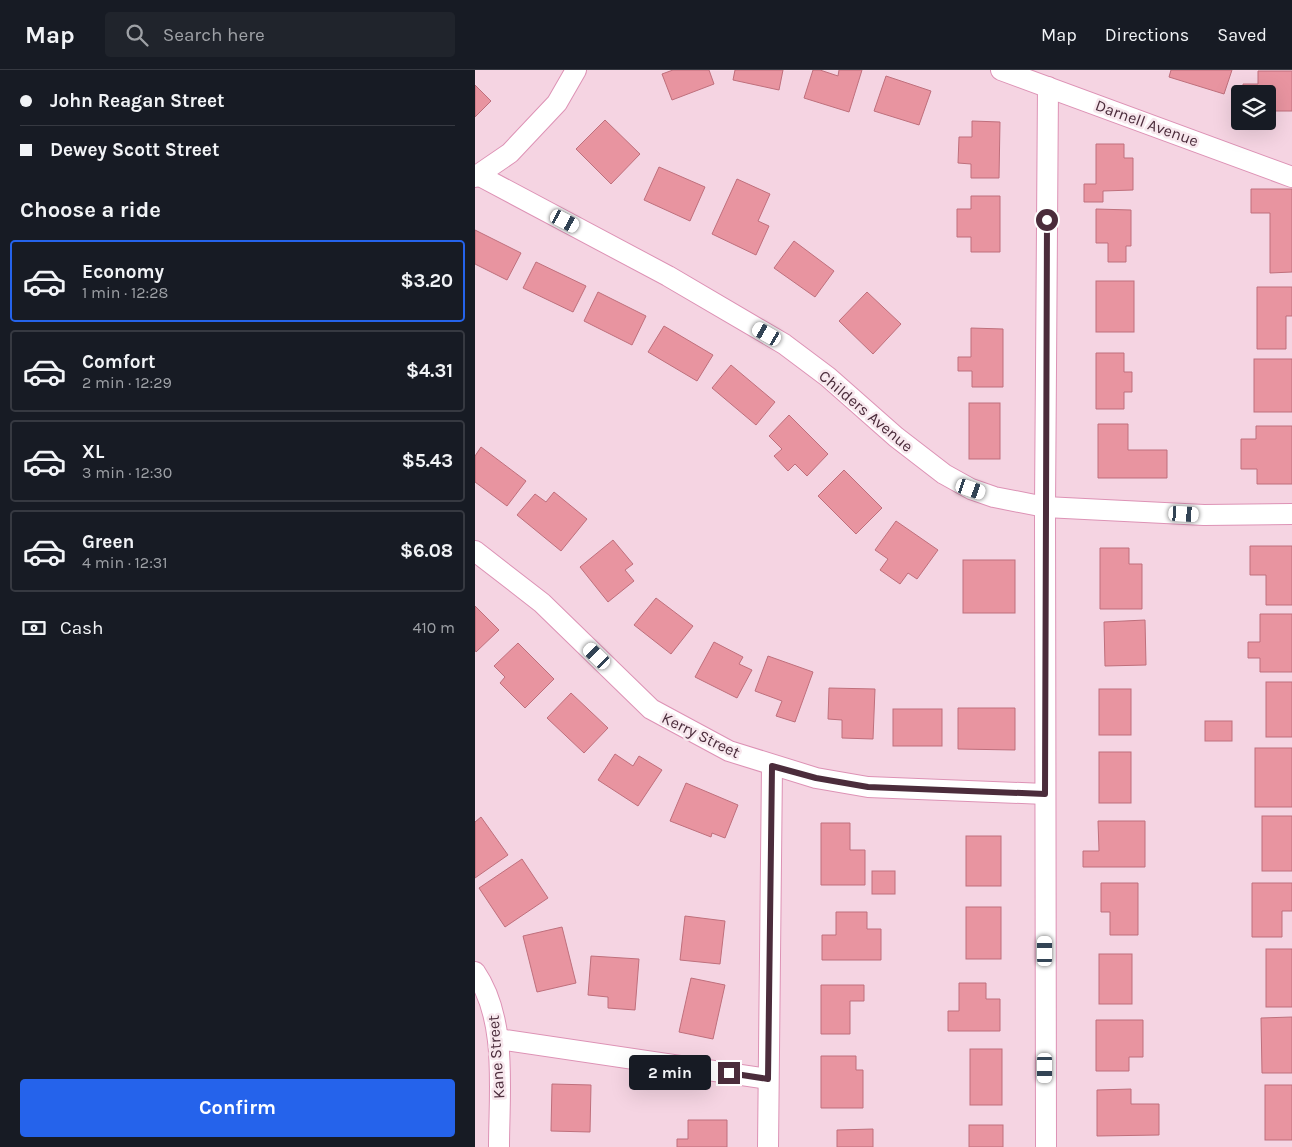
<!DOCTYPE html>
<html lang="en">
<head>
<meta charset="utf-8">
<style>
  :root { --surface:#171b24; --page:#20242c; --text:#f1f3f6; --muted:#9ea1a6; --line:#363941; --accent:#2563eb }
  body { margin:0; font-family:Karla,sans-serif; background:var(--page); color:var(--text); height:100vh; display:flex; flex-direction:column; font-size:19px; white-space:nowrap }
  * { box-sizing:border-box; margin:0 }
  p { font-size:16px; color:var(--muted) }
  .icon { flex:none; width:28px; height:28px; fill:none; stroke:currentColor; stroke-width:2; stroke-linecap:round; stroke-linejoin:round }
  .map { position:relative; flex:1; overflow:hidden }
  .drawer { display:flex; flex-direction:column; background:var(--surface); width:475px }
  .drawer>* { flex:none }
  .hud { display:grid; align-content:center; height:110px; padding:0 20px; background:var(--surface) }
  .buttons { position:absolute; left:756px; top:15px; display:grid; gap:10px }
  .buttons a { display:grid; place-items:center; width:45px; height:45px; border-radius:5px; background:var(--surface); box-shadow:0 5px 20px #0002; font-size:25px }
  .end { position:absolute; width:22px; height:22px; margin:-11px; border:6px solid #4b2c3b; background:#fff; box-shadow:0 0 0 2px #fff }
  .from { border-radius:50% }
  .bubble { position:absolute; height:35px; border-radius:5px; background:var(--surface); box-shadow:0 5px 20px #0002; font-size:16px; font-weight:700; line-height:35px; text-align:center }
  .car { position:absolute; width:15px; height:30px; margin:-15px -8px; border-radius:6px; box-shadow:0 0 4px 1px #0007; background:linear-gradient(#fff 24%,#345 0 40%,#fff 0 76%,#345 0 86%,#fff 0) }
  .hud b { display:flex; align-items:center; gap:18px; height:48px; font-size:19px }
  .hud b+b { border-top:1px solid var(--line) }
  .hud i { width:12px; height:12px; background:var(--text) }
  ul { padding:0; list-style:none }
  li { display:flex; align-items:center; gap:15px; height:82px; margin:0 10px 8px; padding:0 10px; border:2px solid var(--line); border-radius:5px }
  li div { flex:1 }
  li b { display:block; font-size:19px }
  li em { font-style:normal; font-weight:700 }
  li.current { border-color:var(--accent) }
  li>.icon { width:45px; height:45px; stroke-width:1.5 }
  h2 { padding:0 20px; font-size:22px; line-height:60px }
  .pay { display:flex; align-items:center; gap:12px; height:55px; padding:0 20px; font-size:19px }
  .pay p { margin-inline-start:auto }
  .primary-button { display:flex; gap:10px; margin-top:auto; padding:10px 20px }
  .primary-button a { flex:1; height:58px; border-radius:5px; background:var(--accent); color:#fff; font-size:20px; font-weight:700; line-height:58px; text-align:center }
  header { display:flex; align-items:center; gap:30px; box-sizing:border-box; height:70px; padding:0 25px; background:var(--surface); border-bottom:1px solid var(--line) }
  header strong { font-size:24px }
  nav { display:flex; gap:28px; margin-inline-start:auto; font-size:18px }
  .search { width:350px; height:45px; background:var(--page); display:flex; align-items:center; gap:12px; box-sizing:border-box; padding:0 18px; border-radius:5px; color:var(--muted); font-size:19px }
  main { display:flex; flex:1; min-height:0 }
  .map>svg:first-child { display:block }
</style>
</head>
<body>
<header>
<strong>Map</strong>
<div class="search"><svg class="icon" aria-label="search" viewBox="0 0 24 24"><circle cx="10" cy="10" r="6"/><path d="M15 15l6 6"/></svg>Search here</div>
<nav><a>Map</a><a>Directions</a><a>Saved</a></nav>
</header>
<main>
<section class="drawer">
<div class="hud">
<b><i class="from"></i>John Reagan Street</b>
<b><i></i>Dewey Scott Street</b>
</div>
<h2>Choose a ride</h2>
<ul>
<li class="current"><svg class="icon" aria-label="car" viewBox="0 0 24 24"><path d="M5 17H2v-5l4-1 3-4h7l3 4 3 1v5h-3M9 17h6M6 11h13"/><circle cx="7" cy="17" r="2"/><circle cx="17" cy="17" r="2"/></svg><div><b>Economy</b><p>1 min · 12:28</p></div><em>$3.20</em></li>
<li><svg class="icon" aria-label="car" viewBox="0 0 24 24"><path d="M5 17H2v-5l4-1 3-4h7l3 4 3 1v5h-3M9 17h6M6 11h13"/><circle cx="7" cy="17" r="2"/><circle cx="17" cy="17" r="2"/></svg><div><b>Comfort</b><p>2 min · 12:29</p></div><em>$4.31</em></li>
<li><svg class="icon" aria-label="car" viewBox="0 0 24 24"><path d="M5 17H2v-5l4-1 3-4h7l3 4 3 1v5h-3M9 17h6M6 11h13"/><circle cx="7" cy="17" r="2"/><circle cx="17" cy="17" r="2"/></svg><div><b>XL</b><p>3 min · 12:30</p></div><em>$5.43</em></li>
<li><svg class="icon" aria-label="car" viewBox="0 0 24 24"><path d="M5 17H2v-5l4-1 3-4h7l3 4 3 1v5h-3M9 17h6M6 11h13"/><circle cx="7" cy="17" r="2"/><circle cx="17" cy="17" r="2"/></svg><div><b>Green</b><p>4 min · 12:31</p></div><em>$6.08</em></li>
</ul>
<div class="pay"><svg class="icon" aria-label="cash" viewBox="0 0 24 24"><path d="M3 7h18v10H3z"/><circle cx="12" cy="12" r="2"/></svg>Cash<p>410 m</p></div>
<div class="primary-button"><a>Confirm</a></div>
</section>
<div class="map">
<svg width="817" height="1077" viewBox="0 0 817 1077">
  <rect width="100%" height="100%" fill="#f5d4e2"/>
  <g fill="#e894a0" stroke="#bf6f7c">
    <path d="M198,0H234L239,14L197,30L187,4Z"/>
    <path d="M260,0H308L304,20L258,10Z"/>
    <path d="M338,0H345L363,6L364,0H387L374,42L329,28Z"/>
    <path d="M696,0H757L749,24L694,7Z"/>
    <path d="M783,1H817V41H792V24H768V14H783Z"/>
    <path d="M411,6L456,21L444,55L399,41Z"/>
    <path d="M0,15L16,31L0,47Z"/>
    <path d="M130,50L165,84L136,114L101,79Z"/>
    <path d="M497,51L525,52L524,108H496V94L483,93L484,67H497Z"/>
    <path d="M621,74H649V88H658V120L628,121V132H609V114H621Z"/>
    <path d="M184,97L230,117L215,151L169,130Z"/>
    <path d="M262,109L295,124L283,151L294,156L281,185L237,164Z"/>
    <path d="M776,119H817V202L795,203V143H776Z"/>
    <path d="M496,126H525V182H496V167H482V139H496Z"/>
    <path d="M621,139L656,140V176H651V192H633V173H621Z"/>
    <path d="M0,160L46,183L32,210L0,194Z"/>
    <path d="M319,171L359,201L340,227L299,198Z"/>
    <path d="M61,192L111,216L98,242L48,218Z"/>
    <rect x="621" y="211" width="38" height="51"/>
    <path d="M782,217H817V246H811V279H782Z"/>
    <path d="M123,222L171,246L157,275L109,251Z"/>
    <path d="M392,222L426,254L398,284L364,251Z"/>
    <path d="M189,256L238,285L222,311L173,282Z"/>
    <path d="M496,258L528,259V317H497V301H483V287H496Z"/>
    <path d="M621,283H649V302H657V322H649V339H621Z"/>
    <rect x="779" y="289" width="38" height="53"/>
    <path d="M256,295L300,332L281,355L237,318Z"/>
    <rect x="494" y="333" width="31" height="56"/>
    <path d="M314,345L353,384L332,406L320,394L313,401L299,386L307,379L294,366Z"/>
    <path d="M623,354H653V380H692V408H623Z"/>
    <path d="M781,356H817V414H782V399H766V369H781Z"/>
    <path d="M6,377L51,411L32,436L0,412V386Z"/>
    <path d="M369,400L407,438L381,464L343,426Z"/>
    <path d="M79,422L112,449L86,481L42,445L60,424L71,432Z"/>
    <path d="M421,451L463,480L442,509L433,503L425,514L405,500L413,489L400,480Z"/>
    <path d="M138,470L158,494L150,500L159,511L133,532L105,497Z"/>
    <path d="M775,476H817V535H791V505H775Z"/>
    <path d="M625,478H654V494H667V539H625Z"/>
    <rect x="488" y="490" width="52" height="53"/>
    <path d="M181,528L218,556L196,584L159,555Z"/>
    <path d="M0,536L24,560L1,582L0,580Z"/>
    <path d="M785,544H817V602H785V588H773V572H785Z"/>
    <path d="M670,550L671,595L630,596L629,552Z"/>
    <path d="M239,572L268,587L264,594L277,600L262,628L220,607Z"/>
    <path d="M43,573L79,609L50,638L25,613L30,607L19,596Z"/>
    <path d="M293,586L338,602L320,652L301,646L307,631L280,621Z"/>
    <rect x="791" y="612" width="26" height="55"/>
    <path d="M354,618L400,619L398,669L367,668V650L353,649Z"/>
    <rect x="624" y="619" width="32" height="46"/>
    <path d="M96,623L133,658L109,683L72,648Z"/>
    <path d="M483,638H540V680L483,679Z"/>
    <rect x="418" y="639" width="49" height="37"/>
    <rect x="730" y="651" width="27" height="20"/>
    <rect x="780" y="678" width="37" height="59"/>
    <rect x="624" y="682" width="32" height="51"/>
    <path d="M140,684L158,696L164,686L187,700L163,736L123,710Z"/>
    <path d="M211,713L263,735L250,768L237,763L236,767L195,751Z"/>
    <rect x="787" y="746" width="30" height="55"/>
    <path d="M6,747L33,785L0,808V752Z"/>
    <path d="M623,751H670V797H608V781H624Z"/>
    <path d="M346,753H375V780H390V815H346Z"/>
    <rect x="491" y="766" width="35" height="50"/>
    <path d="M47,789L73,828L30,857L4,818Z"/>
    <rect x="397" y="801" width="23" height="23"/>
    <path d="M626,813H663V865H635V842H626Z"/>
    <path d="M777,813H817V841H807V867H777Z"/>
    <rect x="491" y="837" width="35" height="52"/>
    <path d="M361,842H392V859H406V890H347V865H361Z"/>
    <path d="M210,846L250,851L245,894L205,890Z"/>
    <path d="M87,857L101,913L62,922L48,866Z"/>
    <rect x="791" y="879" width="26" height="58"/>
    <rect x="624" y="884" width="33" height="50"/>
    <path d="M116,886L164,889L160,940L133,938V927L113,925Z"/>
    <path d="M216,908L250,915L238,969L204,962Z"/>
    <path d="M484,913H511V929H525V961H473V941H484Z"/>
    <path d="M346,915H389V931H375V964H346Z"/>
    <path d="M817,947V1003H787L786,948Z"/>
    <path d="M621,950H668V987H654V1001H621Z"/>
    <rect x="495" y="979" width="32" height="56"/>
    <path d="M346,986H381V1000H388V1038H346Z"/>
    <path d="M77,1014L116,1015L115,1062L76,1061Z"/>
    <rect x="790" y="1015" width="27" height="55"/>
    <path d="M656,1019V1034H684V1065L622,1066V1020Z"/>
    <path d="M213,1050H252V1077H202V1069H213Z"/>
    <rect x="494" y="1055" width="34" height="22"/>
    <path d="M398,1059V1077H362V1060Z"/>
  </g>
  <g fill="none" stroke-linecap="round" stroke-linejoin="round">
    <defs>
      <g id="street">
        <path d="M526,0L817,107"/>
        <path d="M3,105L193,206L309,274L353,307L421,367L469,404L496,419L519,427L570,437L729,445L817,444"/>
        <path d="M0,107L35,83L82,33L101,0"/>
        <path d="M0,481L67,533L176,639L254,681L341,708L393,717L570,724"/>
        <path d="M0,902C33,950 24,1021 24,1077"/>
        <path d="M23,969L293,1009"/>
        <path d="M293,1077L297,696"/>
        <path d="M571,1077L570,437L573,17"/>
      </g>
    </defs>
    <use href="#street" stroke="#dd92b5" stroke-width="22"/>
    <use href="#street" stroke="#fff" stroke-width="20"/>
  </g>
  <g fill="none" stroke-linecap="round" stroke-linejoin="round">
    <path stroke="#4b2c3b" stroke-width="6" d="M254,1003L293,1009L297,696L341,708L393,717L570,724L572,150"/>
  </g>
  <g text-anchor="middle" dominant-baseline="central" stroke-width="5" stroke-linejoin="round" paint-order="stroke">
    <g font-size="16" fill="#4b2c3b" stroke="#f7e7ed">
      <text transform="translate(672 53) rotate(20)">Darnell Avenue</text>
      <text transform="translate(391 341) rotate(40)">Childers Avenue</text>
      <text transform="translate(226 665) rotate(26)">Kerry Street</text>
      <text transform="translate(21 987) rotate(-94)">Kane Street</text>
    </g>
  </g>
</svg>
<div class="buttons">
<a><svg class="icon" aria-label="layers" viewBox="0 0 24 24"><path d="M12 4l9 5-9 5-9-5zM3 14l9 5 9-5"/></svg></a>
</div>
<i class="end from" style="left:572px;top:150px"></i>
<i class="end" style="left:254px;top:1003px"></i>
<div class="bubble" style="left:154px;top:985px;width:82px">2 min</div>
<i class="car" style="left:90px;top:151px;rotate:118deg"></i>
<i class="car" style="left:292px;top:264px;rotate:300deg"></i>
<i class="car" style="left:496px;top:419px;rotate:109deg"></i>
<i class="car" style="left:709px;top:444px;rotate:93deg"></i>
<i class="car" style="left:122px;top:586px;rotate:314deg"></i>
<i class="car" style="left:570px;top:881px;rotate:0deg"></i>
<i class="car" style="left:570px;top:998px;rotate:180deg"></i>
</div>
</main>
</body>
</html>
